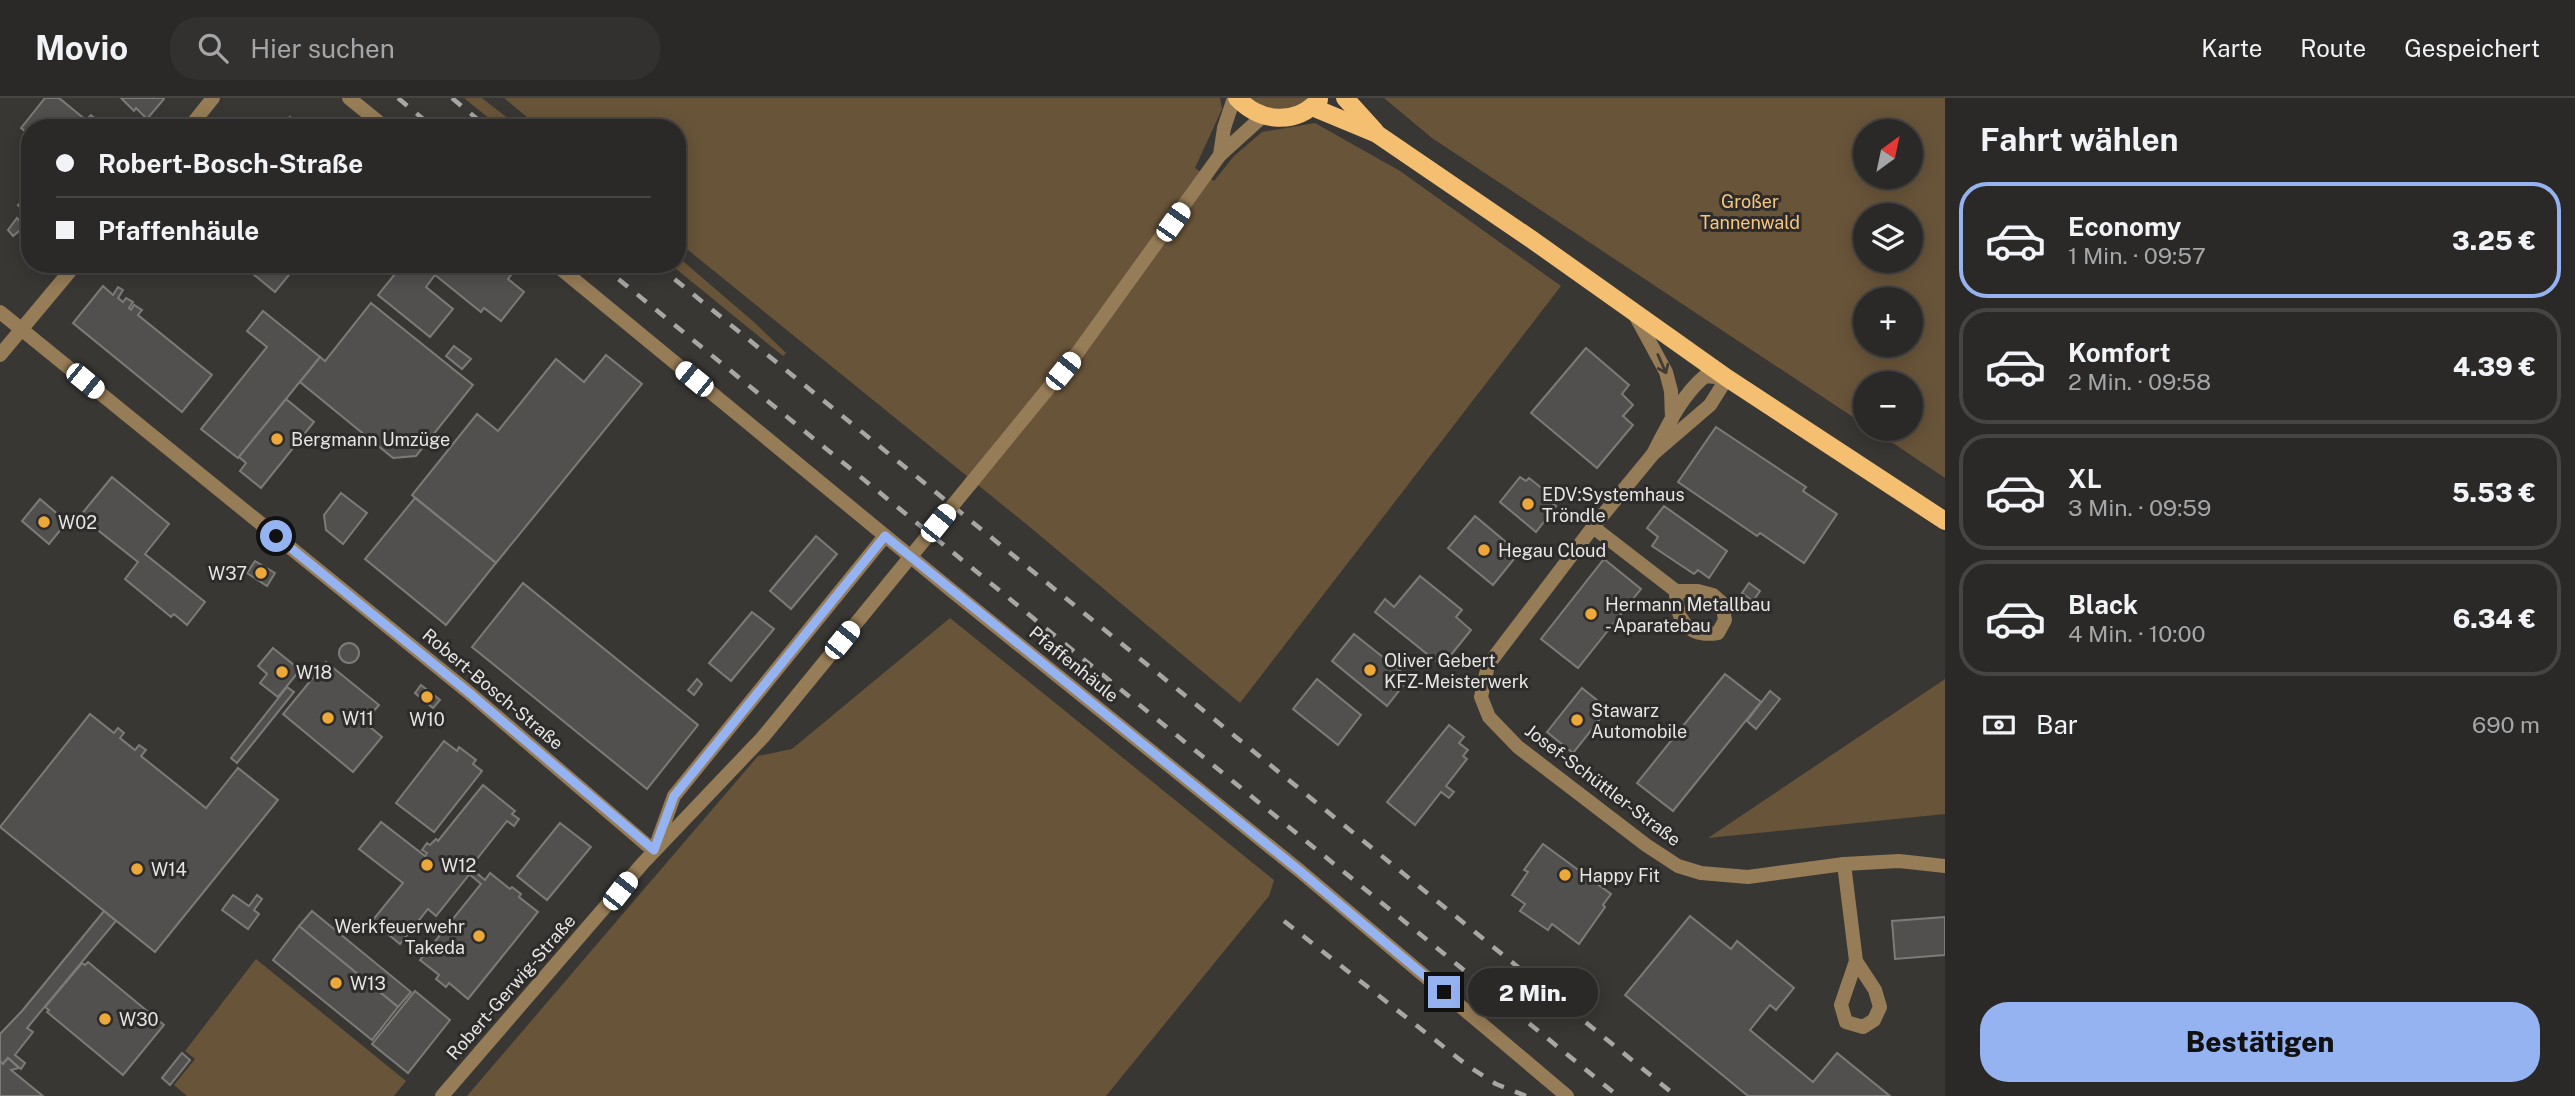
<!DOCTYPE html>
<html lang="de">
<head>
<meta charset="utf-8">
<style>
  :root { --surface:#2a2927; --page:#32312f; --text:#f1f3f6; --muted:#a5a6a7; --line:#464544; --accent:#95b2f1 }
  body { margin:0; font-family:"Public Sans",sans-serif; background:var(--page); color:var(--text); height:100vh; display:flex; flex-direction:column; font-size:26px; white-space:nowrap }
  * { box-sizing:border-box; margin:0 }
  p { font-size:23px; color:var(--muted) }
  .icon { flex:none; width:38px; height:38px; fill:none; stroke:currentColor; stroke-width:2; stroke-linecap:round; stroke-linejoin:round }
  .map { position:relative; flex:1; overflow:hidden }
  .side { display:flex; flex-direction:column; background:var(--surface); width:630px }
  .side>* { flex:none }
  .hud { position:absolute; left:21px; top:21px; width:665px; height:154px; border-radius:28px; box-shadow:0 4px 18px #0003,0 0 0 2px var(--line); display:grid; align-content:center; height:154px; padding:0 35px; background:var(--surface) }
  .needle { width:46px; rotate:33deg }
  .buttons { position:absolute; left:1853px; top:21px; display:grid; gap:14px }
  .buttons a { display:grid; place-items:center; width:70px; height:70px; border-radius:50%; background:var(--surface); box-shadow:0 4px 18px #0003,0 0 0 2px var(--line); font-size:35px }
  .end { position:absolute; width:32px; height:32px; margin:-16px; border:9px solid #95b2f1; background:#111; box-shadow:0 0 0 4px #111 }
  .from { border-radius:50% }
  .bubble { position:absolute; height:49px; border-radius:24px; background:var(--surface); box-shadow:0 4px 18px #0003,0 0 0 2px var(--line); font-size:23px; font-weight:800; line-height:49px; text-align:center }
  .car { position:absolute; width:21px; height:42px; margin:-21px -10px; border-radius:9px; box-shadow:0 0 5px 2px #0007; background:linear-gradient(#fff 24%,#345 0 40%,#fff 0 76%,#345 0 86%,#fff 0) }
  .hud b { display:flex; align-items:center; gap:24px; height:66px; font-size:26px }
  .hud b+b { border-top:2px solid var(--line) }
  .hud i { width:18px; height:18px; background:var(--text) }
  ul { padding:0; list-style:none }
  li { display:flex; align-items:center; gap:21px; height:116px; margin:0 14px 10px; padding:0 21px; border:4px solid var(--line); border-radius:28px }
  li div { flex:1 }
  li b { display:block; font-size:26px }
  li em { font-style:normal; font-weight:800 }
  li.selected { border-color:var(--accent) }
  li>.icon { width:63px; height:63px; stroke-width:1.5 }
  h2 { padding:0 35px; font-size:32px; line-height:84px }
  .pay { display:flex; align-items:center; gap:18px; height:77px; padding:0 35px; font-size:26px }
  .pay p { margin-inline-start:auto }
  .button { display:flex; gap:14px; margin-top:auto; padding:14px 35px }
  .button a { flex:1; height:80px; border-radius:28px; background:var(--accent); color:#111; font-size:28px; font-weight:800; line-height:80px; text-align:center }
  header { display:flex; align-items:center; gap:42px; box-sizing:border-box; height:98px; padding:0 35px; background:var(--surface); border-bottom:2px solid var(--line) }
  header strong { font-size:33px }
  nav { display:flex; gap:38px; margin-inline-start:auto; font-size:24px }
  .search { width:490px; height:63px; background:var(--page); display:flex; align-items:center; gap:18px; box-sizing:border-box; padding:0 24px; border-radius:28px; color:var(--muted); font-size:26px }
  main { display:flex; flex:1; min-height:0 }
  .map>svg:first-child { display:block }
</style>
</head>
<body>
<header>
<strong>Movio</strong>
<div class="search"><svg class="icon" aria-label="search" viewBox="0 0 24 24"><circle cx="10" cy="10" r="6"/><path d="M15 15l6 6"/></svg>Hier suchen</div>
<nav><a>Karte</a><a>Route</a><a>Gespeichert</a></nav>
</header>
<main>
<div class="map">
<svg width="1945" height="998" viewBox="0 0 1945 998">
  <rect width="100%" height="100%" fill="#383734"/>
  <g fill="#685439" fill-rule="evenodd">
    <path d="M464,0H482L520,30H501Z"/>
    <path d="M504,0H1220L1222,11L1195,70L1214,83L1234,58L1262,34L1315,25L1400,73L1561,188L1240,605L1031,430L677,143V30H540Z"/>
    <path d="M1240,0H1312L1278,17Z"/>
    <path d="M1384,0H1945V380L1872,331H1911V285H1866L1865,327L1432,40ZM1866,33H1911V79H1866ZM1866,117H1911V163H1866ZM1866,201H1911V247H1866Z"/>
    <path d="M677,158L755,225L786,255L783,258L670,166H677Z"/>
    <path d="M950,520L1274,782L1269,798L1106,998H467L758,658L792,651Z"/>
    <path d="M1945,581V716L1708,740Z"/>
    <path d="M256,861L406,983L394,998H187L174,987L195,961L185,953Z"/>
  </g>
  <g fill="#52504e" stroke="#7d7b78" stroke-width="2">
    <path d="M45,0H59L86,22L91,17L106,30H30V37L21,30Z"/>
    <path d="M121,0H164V1L147,21L136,10L134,13Z"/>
    <path d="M290,19L303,30H282Z"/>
    <path d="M30,97V121L18,107Z"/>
    <path d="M17,120L24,129L13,138L8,132Z"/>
    <path d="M241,166H298L275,194Z"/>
    <path d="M403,166H498L511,177L508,181L524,194L501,223L484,210L481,214L435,177L426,189L453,211L430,239L378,197Z"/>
    <path d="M103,188L113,197L118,189L123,192L118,200L123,204L126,200L133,204L129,210L131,212L134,207L142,212L138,217L212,277L182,314L73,225Z"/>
    <path d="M371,205L473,287L416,358L393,360L300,284L320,259L325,263Z"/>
    <path d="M263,213L320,259L238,360L201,331L267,249L247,233Z"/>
    <path d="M454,248L471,261L462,271L446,258Z"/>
    <path d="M1586,250L1629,287L1622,296L1633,307L1623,318L1633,327L1597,370L1531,315Z"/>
    <path d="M606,257L642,286L496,465L412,397L477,316L498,333L556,261L584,284Z"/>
    <path d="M286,301L314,324L261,390L240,373L246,365L239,359Z"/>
    <path d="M1716,329L1806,389L1803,393L1837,416L1804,465L1760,435L1757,438L1678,384Z"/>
    <path d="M112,379L169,426L145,456L205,504L187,527L174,516L171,519L125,481L138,464L80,418Z"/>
    <path d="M1520,379L1526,383L1529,380L1548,395L1544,399L1556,408L1536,434L1500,404Z"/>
    <path d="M341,395L367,415L343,446L326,432L324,417Z"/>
    <path d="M415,400L496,465L446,527L365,461Z"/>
    <path d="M40,401L67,424L49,446L22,423Z"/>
    <path d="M1664,408L1727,453L1709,480L1698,472L1694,476L1652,448L1658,439L1647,430Z"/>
    <path d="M1475,418L1519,455L1493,487L1448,450Z"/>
    <path d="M816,438L837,456L791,511L770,493Z"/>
    <path d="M1604,461L1641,491L1578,570L1541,541Z"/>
    <path d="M255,463L275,475L267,488L247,475Z"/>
    <path d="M1420,478L1462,512L1456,519L1471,532L1442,568L1375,514L1385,501L1394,509Z"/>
    <path d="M523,485L698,627L647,691L472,549Z"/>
    <path d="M1749,485L1760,493L1753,503L1742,495Z"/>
    <path d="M752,514L774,531L731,583L709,565Z"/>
    <path d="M1354,536L1409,580L1387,608L1332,563Z"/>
    <circle cx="349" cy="555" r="10"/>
    <path d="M273,550L300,572L278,599L260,585L267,576L258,568Z"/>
    <path d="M326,564L379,607L364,624L382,639L353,674L283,616Z"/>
    <path d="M1725,576L1761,604L1673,713L1637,685Z"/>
    <path d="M697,581L702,586L694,597L688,592Z"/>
    <path d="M1317,581L1361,617L1338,647L1293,611Z"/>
    <path d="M421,587L440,602L433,610L415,595Z"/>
    <path d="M287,589L294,594L237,665L231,660Z"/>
    <path d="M1582,590L1608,611L1573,655L1547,634Z"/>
    <path d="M1770,593L1780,601L1756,631L1747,623Z"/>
    <path d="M90,616L114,635L118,630L124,635L120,640L135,652L139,647L146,652L141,658L206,710L238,670L278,702L155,854L0,729Z"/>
    <path d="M1449,627L1464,639L1459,645L1468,652L1463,658L1467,661L1446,688L1454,694L1449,700L1441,694L1415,727L1387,704Z"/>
    <path d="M444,643L457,653L459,649L476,662L473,666L482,673L434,734L396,705Z"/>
    <path d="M483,687L515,713L512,716L519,721L514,728L507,723L473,766L476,768L436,818L428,811L400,846L372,823L403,785L359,751L381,724L425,758L427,755L422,752L427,745L430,747L436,741L438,743Z"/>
    <path d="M560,725L591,749L547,802L517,778Z"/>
    <path d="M1543,746L1611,796L1603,807L1605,809L1579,846L1552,826L1548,832L1520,813L1525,806L1512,797L1528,774L1524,772Z"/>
    <path d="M473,772L485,782L490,775L510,791L512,789L521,796L519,799L538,814L468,901L449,885L446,889L436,881L439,877L420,862L481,786L469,776Z"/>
    <path d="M233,797L249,808L257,797L262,801L254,812L259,816L248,831L222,812Z"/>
    <path d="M104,813L116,823L27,930L33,934L15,957L25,965L21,971L8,960L3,966L0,963V936L22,913Z"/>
    <path d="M312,813L411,894L398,909L299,828Z"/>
    <path d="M1690,818L1731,851L1737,843L1794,890L1776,912L1770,907L1750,932L1813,984L1837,955L1890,998H1748L1625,897Z"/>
    <path d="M1945,819V857L1895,861L1892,823Z"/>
    <path d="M299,828L398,909L372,942L273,862Z"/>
    <path d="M88,864L164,927L123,977L47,914L49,912L45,909L82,865L85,867Z"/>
    <path d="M415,893L450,922L408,975L372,946Z"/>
    <path d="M182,955L190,962L170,987L162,980Z"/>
    <path d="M8,960L19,970L11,972L43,998H0V963L3,966Z"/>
  </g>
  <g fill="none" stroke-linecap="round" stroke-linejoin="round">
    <g stroke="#967c57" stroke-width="14">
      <path d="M349,0L386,30"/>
      <path d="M189,30L213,0"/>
      <path d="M555,166L951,492L1300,773L1567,998"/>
      <path d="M0,214L467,593L654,753L674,698L885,438"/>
      <path d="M1635,217L1666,274L1671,293L1672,321"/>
      <path d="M0,257L76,166"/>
      <path d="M1653,356C1667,329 1681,298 1705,278L1727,280L1710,307L1653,356L1593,429L1488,567L1481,599L1489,619L1518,649L1646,747L1678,768L1701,775L1748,779L1844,766L1899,763L1945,768"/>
      <path d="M1593,429L1676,493H1698L1713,497L1722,505L1725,522L1718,535C1687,540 1676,521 1676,493"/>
      <path d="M1844,766L1856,863L1875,892L1880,909L1874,922L1863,929L1846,924L1841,907L1856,863"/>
    </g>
    <g stroke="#967c57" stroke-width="14">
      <path d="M1220,57L1224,30L1234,0"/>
      <path d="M971,385L1078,254L1220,57L1263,18"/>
      <path d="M442,998L643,765L763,639L889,485"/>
    </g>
    <g stroke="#f4bf71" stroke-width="18">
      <path d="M1237,0C1260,24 1295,28 1319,2"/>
      <path d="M1345,0L1375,33"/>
      <path d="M1312,9L1377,36L1531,141L1727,280L1945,423"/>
    </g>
    <g stroke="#a8a7a5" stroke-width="4.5" stroke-dasharray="12 12" stroke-linecap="butt">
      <path d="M398,0L434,30"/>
      <path d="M452,0L488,30"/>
      <path d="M600,166L1618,998"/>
      <path d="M656,166L1676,998"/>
      <path d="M1284,823L1468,968L1496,986L1526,998"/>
    </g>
    <path stroke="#967c57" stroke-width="14" d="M889,485L971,385"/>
  </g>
  <defs><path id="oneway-shaft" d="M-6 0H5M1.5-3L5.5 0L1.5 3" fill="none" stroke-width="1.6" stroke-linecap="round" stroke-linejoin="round" transform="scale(1.75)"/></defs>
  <use stroke="#433c33" href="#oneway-shaft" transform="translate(1662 266) rotate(66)"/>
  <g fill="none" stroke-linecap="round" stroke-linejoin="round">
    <path stroke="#95b2f1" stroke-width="9" d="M276,438L467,593L654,752L674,698L885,438L1300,773L1444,894"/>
  </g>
  <g fill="#eca93a" stroke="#2e2c2a" stroke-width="2.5">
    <circle cx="277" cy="341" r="7"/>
    <circle cx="1528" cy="406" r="7"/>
    <circle cx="44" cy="424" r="7"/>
    <circle cx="1484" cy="452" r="7"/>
    <circle cx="261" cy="475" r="7"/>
    <circle cx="1591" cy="516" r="7"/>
    <circle cx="1370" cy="572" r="7"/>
    <circle cx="282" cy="574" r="7"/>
    <circle cx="427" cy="599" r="7"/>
    <circle cx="328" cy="620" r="7"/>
    <circle cx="1577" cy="622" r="7"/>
    <circle cx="427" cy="767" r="7"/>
    <circle cx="137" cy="771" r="7"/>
    <circle cx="1565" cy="777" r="7"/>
    <circle cx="479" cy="838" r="7"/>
    <circle cx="336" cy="885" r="7"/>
    <circle cx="105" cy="921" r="7"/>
  </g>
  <g text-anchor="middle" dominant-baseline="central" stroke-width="6" stroke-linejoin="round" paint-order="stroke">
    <g font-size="18" fill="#f6c680" stroke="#2e2c2a">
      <text x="1750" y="103">Großer<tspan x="1750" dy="21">Tannenwald</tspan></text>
    </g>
    <g font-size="18" fill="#e6e5e3" stroke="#2e2c2a" text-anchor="start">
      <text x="291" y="341">Bergmann Umzüge</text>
      <text x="1542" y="396">EDV:Systemhaus<tspan x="1542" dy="21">Tröndle</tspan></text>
      <text x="58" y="424">W02</text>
      <text x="1498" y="452">Hegau Cloud</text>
      <text x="247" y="475" text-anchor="end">W37</text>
      <text x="1605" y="506">Hermann Metallbau<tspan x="1605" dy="21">- Aparatebau</tspan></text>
      <text x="1384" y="562">Oliver Gebert<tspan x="1384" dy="21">KFZ-Meisterwerk</tspan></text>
      <text x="296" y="574">W18</text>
      <text x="1591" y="612">Stawarz<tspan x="1591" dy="21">Automobile</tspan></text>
      <text x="342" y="620">W11</text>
      <text x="427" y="621" text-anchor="middle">W10</text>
      <text x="441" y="767">W12</text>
      <text x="151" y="771">W14</text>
      <text x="1579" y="777">Happy Fit</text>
      <text x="465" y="828" text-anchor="end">Werkfeuerwehr<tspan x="465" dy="21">Takeda</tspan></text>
      <text x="350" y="885">W13</text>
      <text x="119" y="921">W30</text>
    </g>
    <g font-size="18" fill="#e6e5e3" stroke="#2e2c2a">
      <text transform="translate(1074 566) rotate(39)">Pfaffenhäule</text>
      <text transform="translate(493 591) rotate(40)">Robert-Bosch-Straße</text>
      <text transform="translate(1603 687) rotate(37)">Josef-Schüttler-Straße</text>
      <text transform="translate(511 889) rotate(-49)">Robert-Gerwig-Straße</text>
    </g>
  </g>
</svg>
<div class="buttons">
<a><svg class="needle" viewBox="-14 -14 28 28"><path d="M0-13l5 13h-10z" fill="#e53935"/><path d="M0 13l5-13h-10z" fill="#a5a6a7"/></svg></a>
<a><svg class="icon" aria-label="layers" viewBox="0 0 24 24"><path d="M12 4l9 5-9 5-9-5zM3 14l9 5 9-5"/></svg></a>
<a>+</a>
<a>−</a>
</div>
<i class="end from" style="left:276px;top:438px"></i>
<i class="end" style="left:1444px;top:894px"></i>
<div class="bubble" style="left:1468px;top:870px;width:130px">2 Min.</div>
<i class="car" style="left:1173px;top:124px;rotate:35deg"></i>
<i class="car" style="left:1063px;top:273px;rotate:39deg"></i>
<i class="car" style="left:694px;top:281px;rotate:309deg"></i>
<i class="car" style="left:85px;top:283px;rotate:129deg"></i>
<i class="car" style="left:938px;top:425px;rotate:39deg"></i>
<i class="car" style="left:842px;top:542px;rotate:39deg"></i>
<i class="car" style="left:620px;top:793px;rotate:38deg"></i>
<div class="hud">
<b><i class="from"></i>Robert-Bosch-Straße</b>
<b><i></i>Pfaffenhäule</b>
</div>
</div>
<section class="side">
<h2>Fahrt wählen</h2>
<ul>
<li class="selected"><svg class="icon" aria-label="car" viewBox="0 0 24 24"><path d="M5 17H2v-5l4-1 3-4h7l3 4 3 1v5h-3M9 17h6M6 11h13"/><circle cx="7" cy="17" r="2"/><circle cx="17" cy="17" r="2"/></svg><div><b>Economy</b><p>1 Min. · 09:57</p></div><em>3.25 €</em></li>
<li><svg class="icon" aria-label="car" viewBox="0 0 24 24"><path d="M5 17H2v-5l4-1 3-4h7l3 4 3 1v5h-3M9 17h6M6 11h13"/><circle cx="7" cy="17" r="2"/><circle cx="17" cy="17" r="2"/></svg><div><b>Komfort</b><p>2 Min. · 09:58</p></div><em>4.39 €</em></li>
<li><svg class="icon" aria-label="car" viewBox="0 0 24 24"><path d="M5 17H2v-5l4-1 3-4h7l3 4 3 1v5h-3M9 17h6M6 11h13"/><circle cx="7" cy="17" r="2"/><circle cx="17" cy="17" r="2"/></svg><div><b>XL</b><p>3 Min. · 09:59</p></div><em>5.53 €</em></li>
<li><svg class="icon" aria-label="car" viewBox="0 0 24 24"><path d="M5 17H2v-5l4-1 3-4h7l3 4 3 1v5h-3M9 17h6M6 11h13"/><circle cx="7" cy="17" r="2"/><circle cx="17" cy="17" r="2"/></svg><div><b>Black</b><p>4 Min. · 10:00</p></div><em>6.34 €</em></li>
</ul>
<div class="pay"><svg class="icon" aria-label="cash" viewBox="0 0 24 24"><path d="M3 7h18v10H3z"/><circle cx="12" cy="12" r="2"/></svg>Bar<p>690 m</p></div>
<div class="button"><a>Bestätigen</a></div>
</section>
</main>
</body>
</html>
